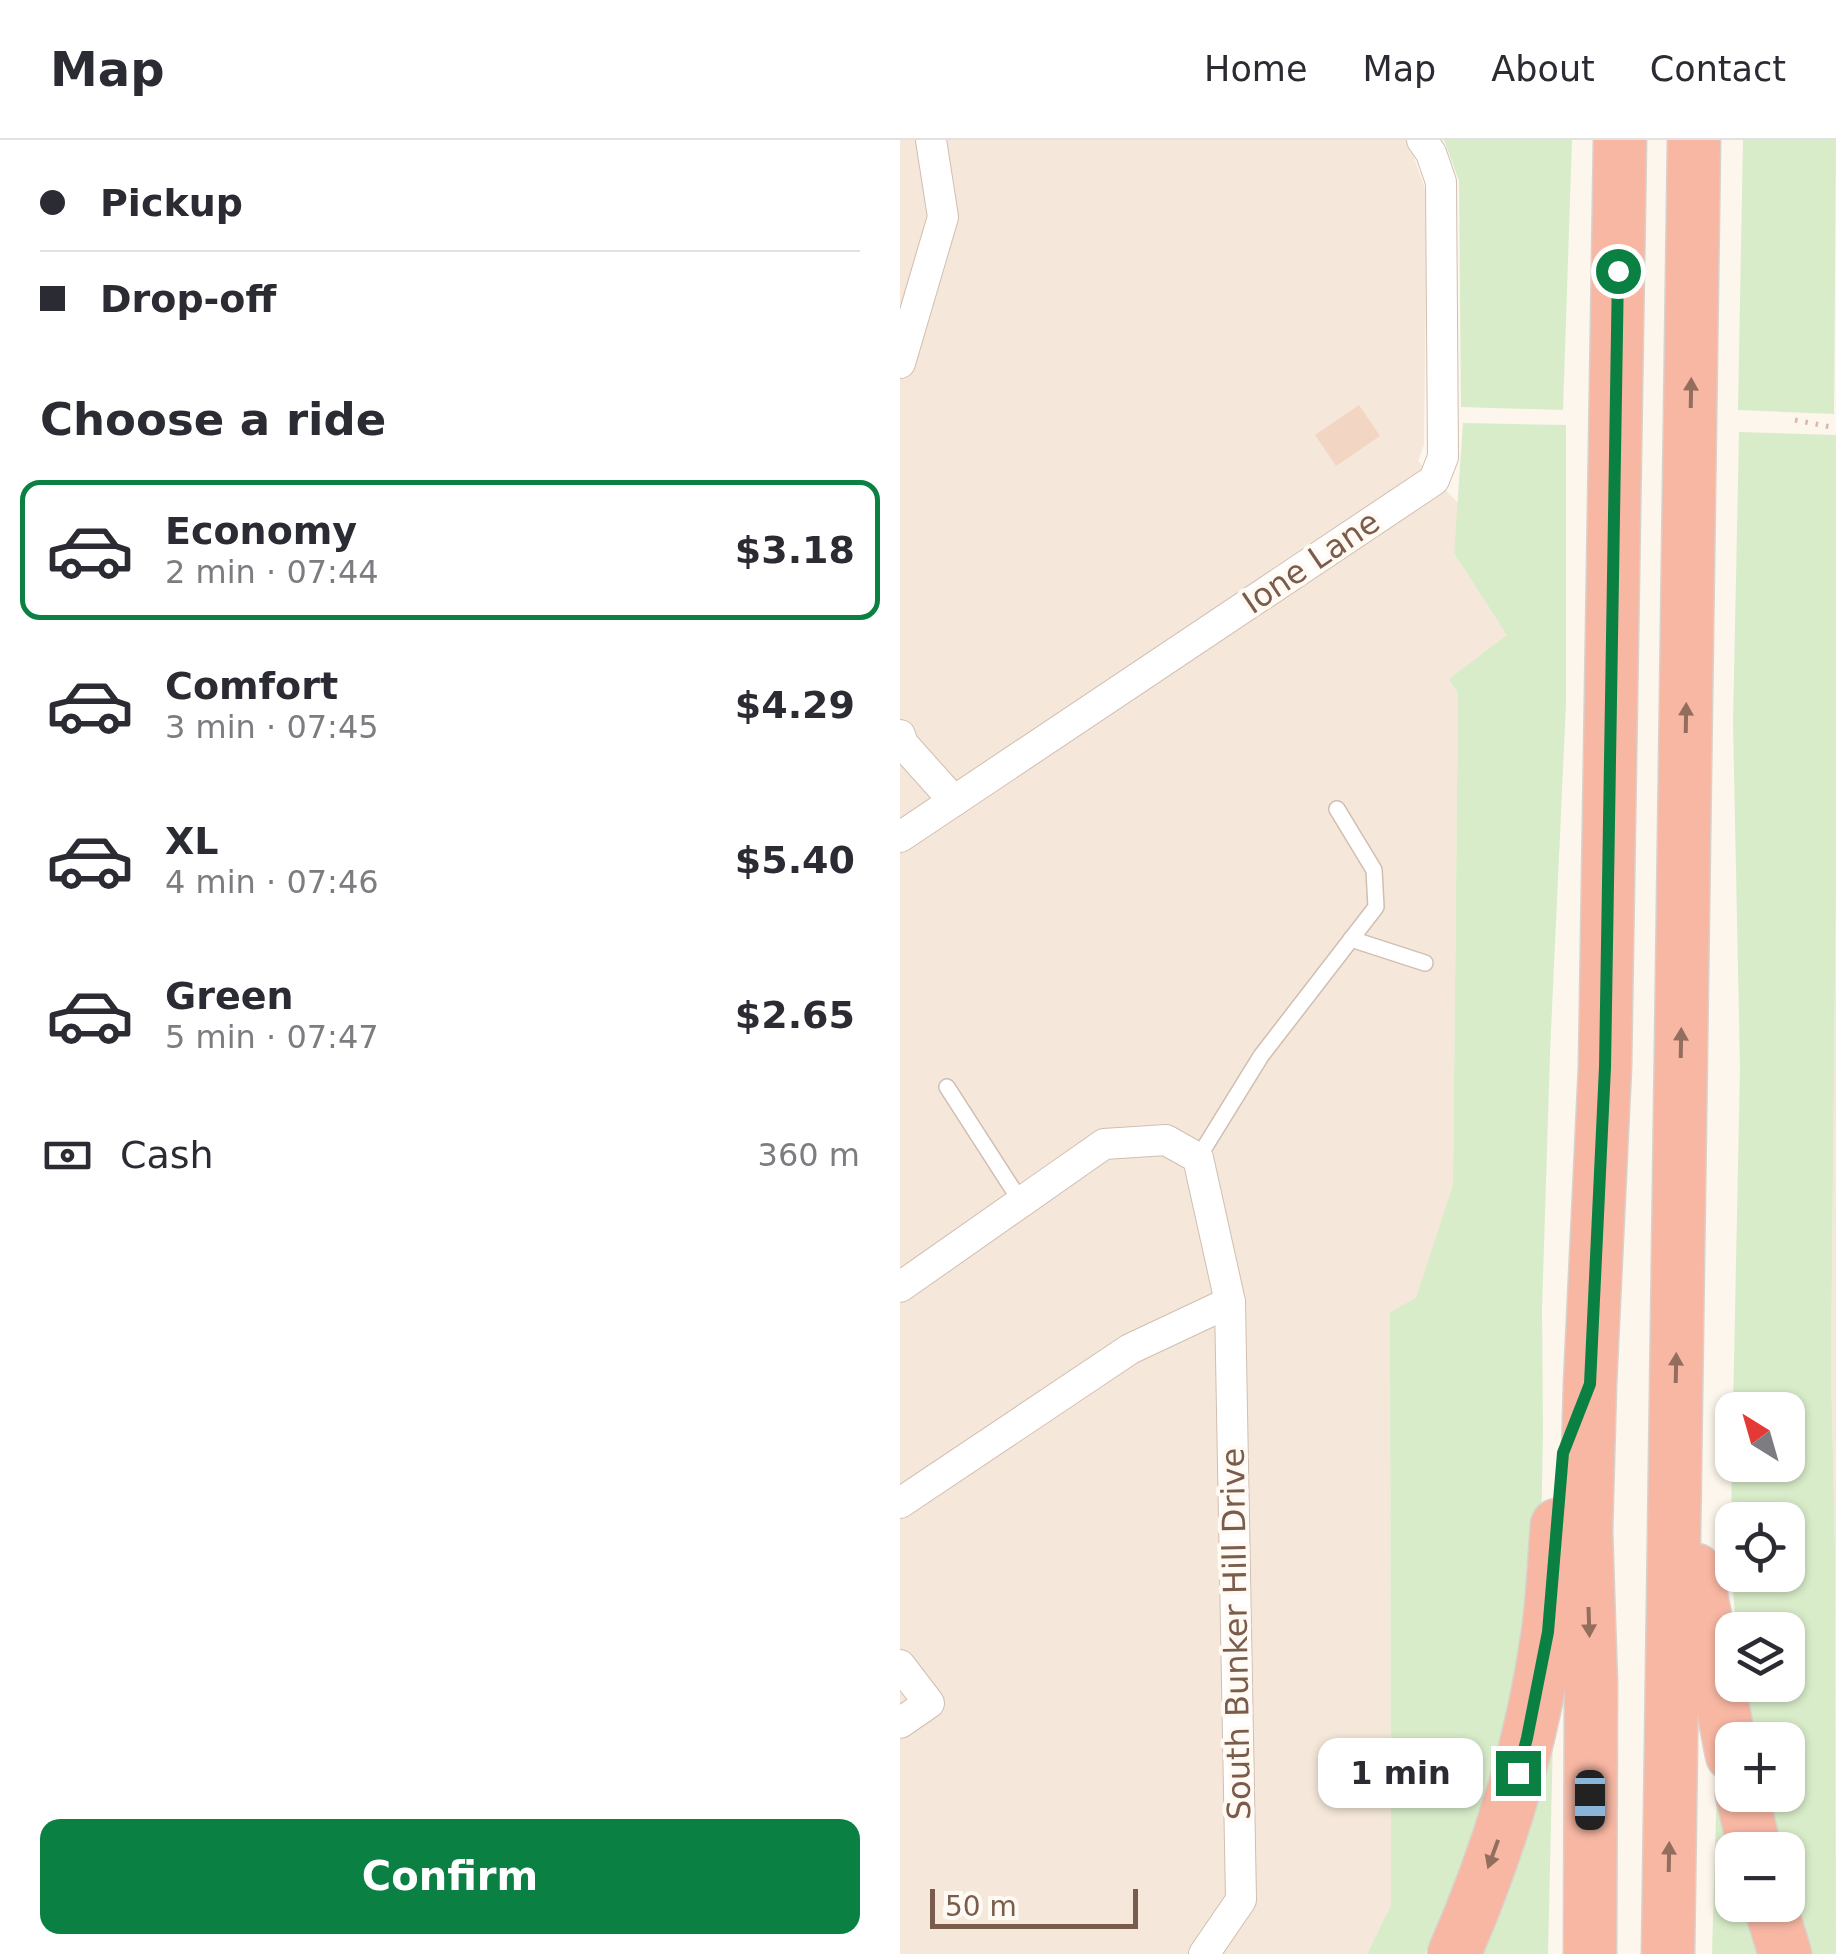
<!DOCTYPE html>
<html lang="en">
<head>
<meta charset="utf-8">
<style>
  :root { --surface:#fff; --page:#f7f7f7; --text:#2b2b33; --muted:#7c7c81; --line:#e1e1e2; --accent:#0b8043 }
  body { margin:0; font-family:"DejaVu Sans",sans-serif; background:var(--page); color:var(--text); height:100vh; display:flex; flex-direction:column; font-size:38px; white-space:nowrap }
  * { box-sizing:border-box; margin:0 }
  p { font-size:32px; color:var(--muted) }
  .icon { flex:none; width:55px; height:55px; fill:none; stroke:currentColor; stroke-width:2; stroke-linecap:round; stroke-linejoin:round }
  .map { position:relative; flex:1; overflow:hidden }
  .sheet { display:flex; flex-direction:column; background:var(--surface); width:900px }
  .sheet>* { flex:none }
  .hud { display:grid; align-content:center; height:220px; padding:0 40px; background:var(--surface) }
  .needle { width:65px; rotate:323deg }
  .fabs { position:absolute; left:815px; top:1252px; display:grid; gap:20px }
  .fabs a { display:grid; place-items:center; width:90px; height:90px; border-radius:20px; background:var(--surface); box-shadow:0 2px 8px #0004; font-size:50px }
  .scale { position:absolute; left:30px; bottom:25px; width:208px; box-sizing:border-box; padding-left:10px; border:5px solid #7a5c4d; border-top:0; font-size:28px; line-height:35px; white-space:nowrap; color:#7a5c4d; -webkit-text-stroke:8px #fffaf3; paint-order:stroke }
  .end { position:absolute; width:45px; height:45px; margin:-22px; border:12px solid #0b8043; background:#fff; box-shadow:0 0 0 5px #fff }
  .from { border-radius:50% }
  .bubble { position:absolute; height:70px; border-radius:20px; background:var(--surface); box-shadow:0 2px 8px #0004; font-size:32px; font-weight:600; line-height:70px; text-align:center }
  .car { position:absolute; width:30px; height:60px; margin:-30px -15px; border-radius:12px; box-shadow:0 0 8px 2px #0007; background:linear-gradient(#222 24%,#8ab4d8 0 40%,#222 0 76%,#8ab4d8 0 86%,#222 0) }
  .hud b { display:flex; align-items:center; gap:35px; height:95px; font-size:38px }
  .hud b+b { border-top:2px solid var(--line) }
  .hud i { width:25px; height:25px; background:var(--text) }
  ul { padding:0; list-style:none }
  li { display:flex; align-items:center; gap:30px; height:140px; margin:0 20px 15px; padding:0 20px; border:5px solid transparent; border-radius:20px }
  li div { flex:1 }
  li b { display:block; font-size:38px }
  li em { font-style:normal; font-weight:600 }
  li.active { border-color:var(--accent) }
  li>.icon { width:90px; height:90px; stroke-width:1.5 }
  h2 { padding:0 40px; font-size:45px; line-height:120px }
  .pay { display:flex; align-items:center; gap:25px; height:110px; padding:0 40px; font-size:38px }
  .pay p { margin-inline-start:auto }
  .action { display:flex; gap:20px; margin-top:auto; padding:20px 40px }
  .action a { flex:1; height:115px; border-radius:20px; background:var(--accent); color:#fff; font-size:40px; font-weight:600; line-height:115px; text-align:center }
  header { display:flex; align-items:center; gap:60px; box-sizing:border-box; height:140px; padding:0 50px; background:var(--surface); border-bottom:2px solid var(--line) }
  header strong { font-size:48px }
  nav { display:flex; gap:55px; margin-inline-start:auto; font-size:35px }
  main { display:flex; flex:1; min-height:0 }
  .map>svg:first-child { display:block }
</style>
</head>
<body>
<header>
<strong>Map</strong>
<nav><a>Home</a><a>Map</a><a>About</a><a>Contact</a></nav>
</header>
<main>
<section class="sheet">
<div class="hud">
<b><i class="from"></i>Pickup</b>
<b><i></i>Drop-off</b>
</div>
<h2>Choose a ride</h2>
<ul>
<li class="active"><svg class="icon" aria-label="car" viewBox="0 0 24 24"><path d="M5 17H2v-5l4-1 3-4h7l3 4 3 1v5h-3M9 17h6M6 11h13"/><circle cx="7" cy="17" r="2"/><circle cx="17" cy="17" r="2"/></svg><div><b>Economy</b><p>2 min · 07:44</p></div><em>$3.18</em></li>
<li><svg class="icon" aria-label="car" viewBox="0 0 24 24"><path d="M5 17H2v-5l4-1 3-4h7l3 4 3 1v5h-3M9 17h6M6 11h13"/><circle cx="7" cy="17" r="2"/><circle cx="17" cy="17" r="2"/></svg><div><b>Comfort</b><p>3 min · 07:45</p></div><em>$4.29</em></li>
<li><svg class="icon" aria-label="car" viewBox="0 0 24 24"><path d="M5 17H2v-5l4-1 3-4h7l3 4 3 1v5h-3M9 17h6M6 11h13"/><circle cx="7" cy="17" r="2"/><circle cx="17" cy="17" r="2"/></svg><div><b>XL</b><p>4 min · 07:46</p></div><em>$5.40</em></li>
<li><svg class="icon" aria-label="car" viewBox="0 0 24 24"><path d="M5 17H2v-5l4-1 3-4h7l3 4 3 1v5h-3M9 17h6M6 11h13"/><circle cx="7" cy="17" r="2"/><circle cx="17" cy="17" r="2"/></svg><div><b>Green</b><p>5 min · 07:47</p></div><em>$2.65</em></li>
</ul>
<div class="pay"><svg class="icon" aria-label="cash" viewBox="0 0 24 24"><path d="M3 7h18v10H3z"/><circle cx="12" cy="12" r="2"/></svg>Cash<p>360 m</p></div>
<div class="action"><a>Confirm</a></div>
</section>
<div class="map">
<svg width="936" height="1814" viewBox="0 0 936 1814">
  <rect width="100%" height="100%" fill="#fdf6ec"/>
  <g fill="#f5e8da">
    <path d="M0,0H508L527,55L524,305L518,321L558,363L554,413L608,495L550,539L558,553L553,1044L516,1159L490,1172L491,1765L467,1814H0Z"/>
    <path d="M936,748V1675L935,1407L931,1226Z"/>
  </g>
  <g fill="#d8ecc9" fill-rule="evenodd">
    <path d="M544,0H672L663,270L561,267L559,41Z"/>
    <path d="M843,0H936L934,274L838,270Z"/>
    <path d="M563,283L666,285V564L650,913L642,1169L643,1292L641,1397L598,1627L558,1740L525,1814H467L491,1765L490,1172L516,1158L553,1044L558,553L549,539L607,495L554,413Z"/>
    <path d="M839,292L936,295V748L931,1226L935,1407L936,1814H909L888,1744V1710H877L862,1655H888V1600H849L841,1545H888V1490H836L831,1421L832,1282V1325H888V1270H833L840,928L833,583ZM832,1380H888V1435H832Z"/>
    <path d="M653,1594L648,1814H578Z"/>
    <path d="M817,1642L833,1710L832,1765H849L863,1814H812Z"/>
  </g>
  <path fill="#f3d5c3" d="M459,265L480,296L436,326L415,295Z"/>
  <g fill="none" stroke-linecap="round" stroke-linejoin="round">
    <defs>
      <g id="lane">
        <path d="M451,799L525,823"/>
        <path d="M47,947L121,1062"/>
        <path d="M298,1018L361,916L476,767L474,730L437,669"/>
      </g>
      <g id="street">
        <path d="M0,223L43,77L31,0"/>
        <path d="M0,595L3,604L54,661"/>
        <path d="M0,697L534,340L543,317L541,42L531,13L522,0"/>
        <path d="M0,1147L204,1004L266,1000L298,1018L330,1162L341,1760L304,1814"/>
        <path d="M0,1363L230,1209L330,1162"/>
        <path d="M0,1525L29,1563L0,1583"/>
      </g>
      <g id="highway">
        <path d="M796,1430L832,1615"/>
        <path d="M842,1655L855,1710"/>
        <path d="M870,1765L885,1814"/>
        <path d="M554,1814C598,1714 633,1601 648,1492C653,1457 654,1421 657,1385"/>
        <path d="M690,1814L691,1545L686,1391L690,1244L705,927L720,0"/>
        <path d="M768,1814L794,0"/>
      </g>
    </defs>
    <use href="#lane" stroke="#d1beb0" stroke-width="18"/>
    <use href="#street" stroke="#d1beb0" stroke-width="32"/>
    <use href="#highway" stroke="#dad1cd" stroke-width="55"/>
    <path stroke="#d9b8a5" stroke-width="5" stroke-dasharray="2.5 8" stroke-linecap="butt" d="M895,280L936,288"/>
    <use href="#lane" stroke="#fff" stroke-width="15"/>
    <use href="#street" stroke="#fff" stroke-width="30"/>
    <use href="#highway" stroke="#f7b7a3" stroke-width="52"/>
  </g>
  <defs><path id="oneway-solid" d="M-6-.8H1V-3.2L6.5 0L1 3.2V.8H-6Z" transform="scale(2.5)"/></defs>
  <g fill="#936e5e">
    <use href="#oneway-solid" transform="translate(791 253) rotate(-89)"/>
    <use href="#oneway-solid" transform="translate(786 578) rotate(-89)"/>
    <use href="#oneway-solid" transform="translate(781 903) rotate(-89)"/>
    <use href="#oneway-solid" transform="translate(776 1228) rotate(-89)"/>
    <use href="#oneway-solid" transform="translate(689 1482) rotate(88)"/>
    <use href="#oneway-solid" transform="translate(593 1714) rotate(110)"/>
    <use href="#oneway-solid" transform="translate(769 1717) rotate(-89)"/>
  </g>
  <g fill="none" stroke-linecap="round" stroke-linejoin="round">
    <path stroke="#0b8043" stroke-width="12" d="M618,1633L627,1598L648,1492L663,1313L690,1244L705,927L718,131"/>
  </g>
  <g text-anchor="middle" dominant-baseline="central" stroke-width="8" stroke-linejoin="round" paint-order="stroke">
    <g font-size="32" fill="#7a5c4d" stroke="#fffaf3">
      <text transform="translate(411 422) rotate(-34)">Ione Lane</text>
      <text transform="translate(336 1494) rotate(-91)">South Bunker Hill Drive</text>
    </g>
  </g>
</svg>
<div class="fabs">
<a><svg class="needle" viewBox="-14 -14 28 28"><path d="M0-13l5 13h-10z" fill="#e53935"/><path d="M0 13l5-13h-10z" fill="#7c7c81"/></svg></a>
<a><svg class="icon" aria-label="locate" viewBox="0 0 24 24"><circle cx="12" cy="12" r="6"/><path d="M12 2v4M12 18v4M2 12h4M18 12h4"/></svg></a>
<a><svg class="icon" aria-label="layers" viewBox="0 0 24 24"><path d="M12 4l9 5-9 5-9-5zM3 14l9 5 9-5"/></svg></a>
<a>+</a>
<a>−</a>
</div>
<div class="scale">50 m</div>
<i class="end from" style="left:718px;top:131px"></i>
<i class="end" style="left:618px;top:1633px"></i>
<div class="bubble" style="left:418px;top:1598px;width:165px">1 min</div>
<i class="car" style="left:690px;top:1660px;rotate:180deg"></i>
</div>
</main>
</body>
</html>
